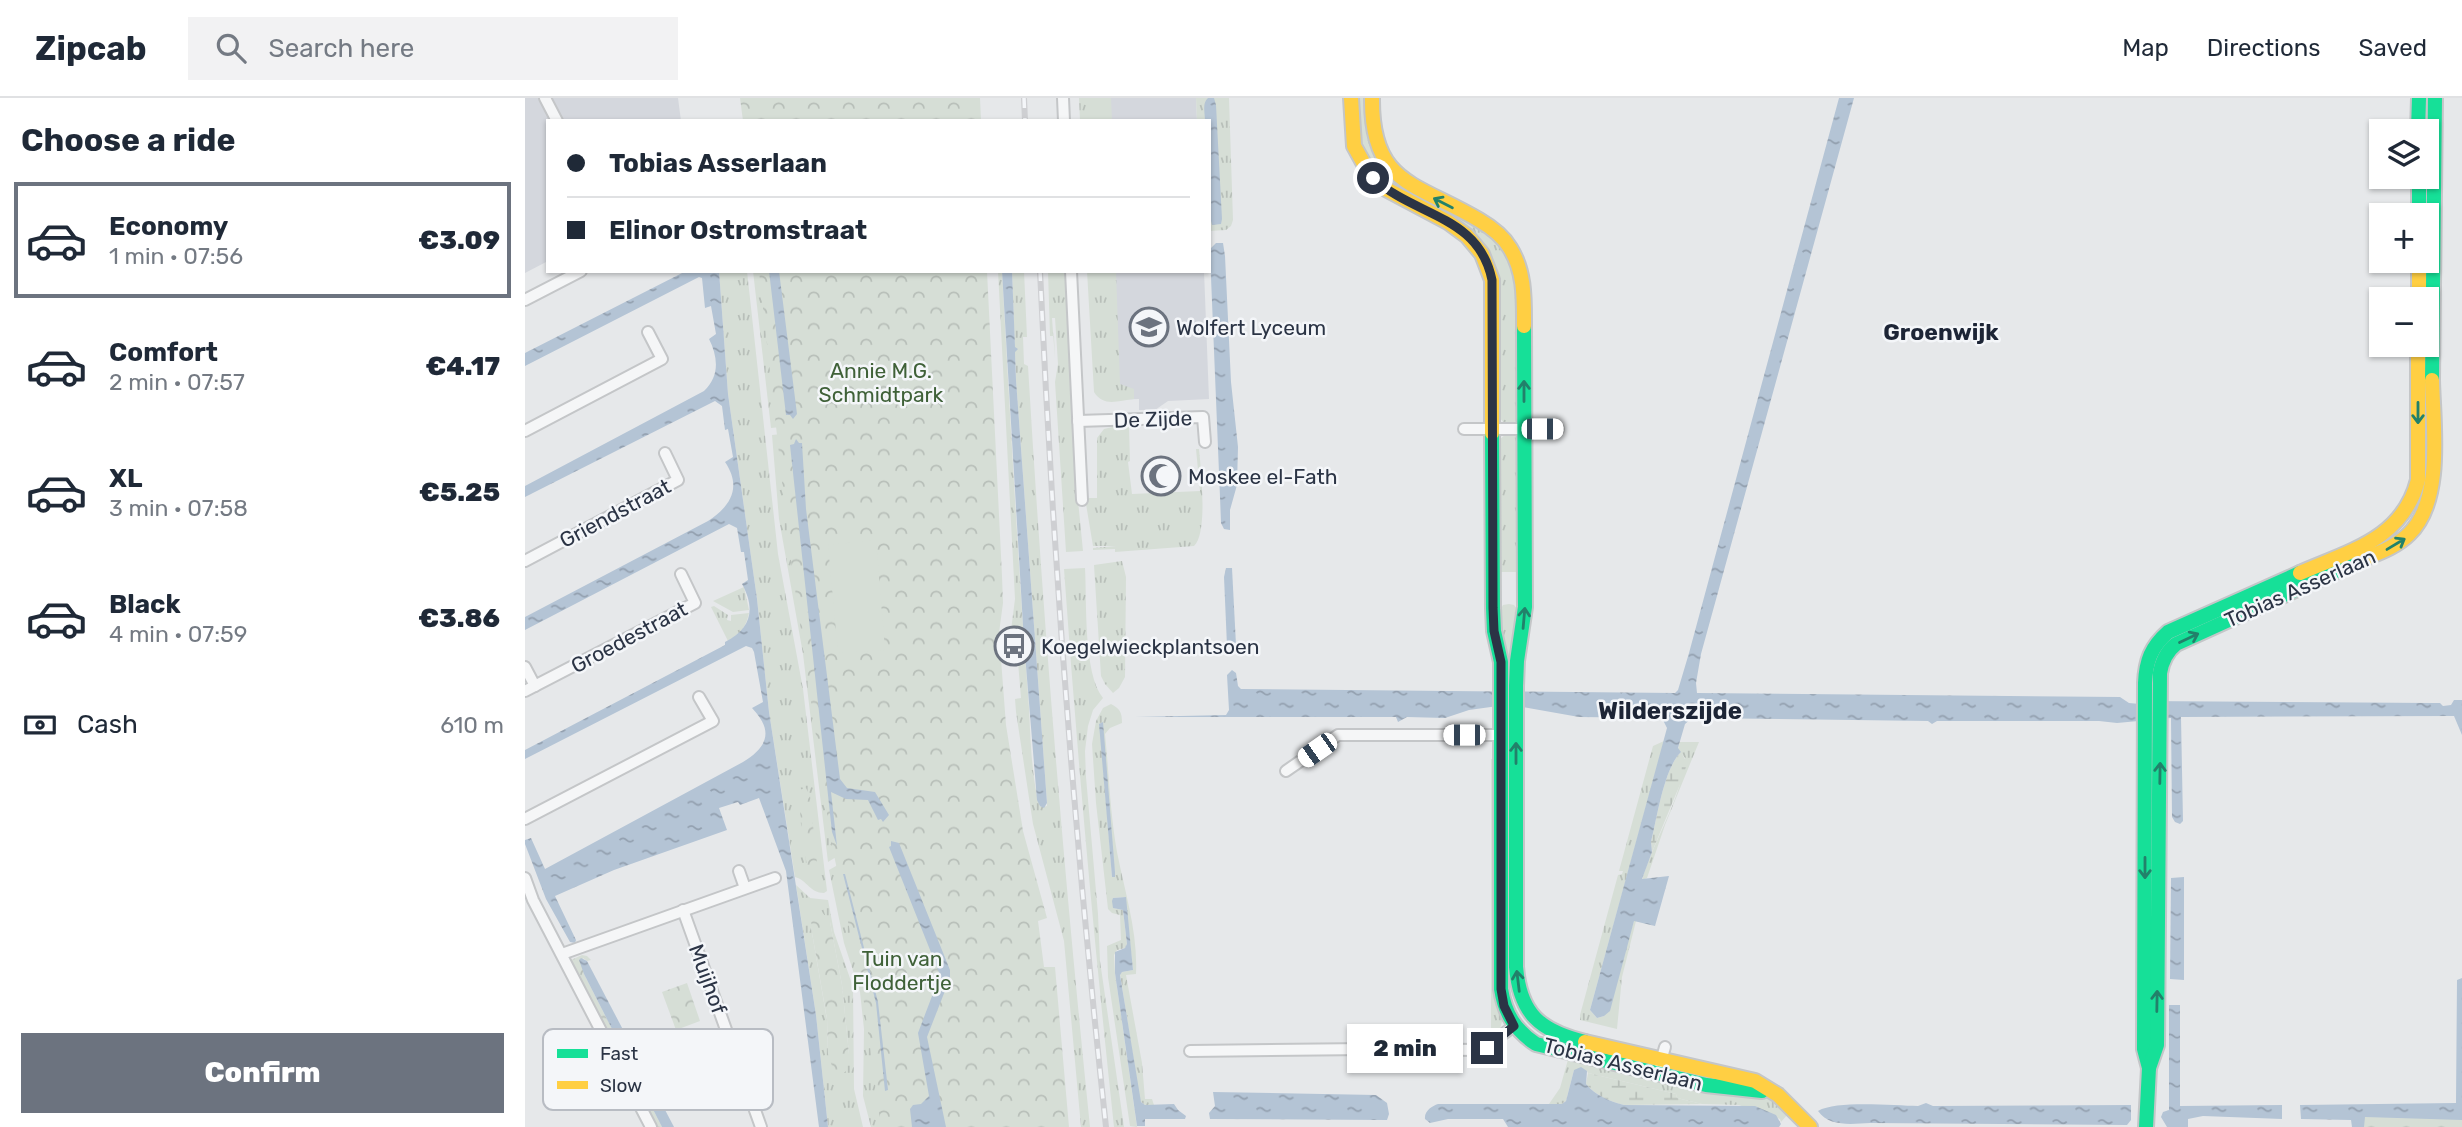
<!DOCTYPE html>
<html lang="en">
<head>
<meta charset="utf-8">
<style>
  :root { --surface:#fff; --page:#f2f2f3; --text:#1f2937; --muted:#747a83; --line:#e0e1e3; --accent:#6c737f }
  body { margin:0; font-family:Rubik,sans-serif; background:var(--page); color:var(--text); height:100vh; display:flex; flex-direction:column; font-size:26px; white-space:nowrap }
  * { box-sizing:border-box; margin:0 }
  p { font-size:23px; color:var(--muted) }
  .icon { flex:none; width:38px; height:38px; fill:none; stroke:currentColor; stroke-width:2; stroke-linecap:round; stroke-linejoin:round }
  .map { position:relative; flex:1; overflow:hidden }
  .side { display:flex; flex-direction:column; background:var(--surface); width:525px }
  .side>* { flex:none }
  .banner { position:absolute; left:21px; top:21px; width:665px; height:154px; border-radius:0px; box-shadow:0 2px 5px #0004; display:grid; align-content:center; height:154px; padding:0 21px; background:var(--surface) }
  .tools { position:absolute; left:1844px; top:21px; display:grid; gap:14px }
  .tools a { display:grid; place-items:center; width:70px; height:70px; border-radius:0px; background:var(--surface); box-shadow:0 2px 5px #0004; font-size:35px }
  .end { position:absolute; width:32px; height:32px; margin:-16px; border:9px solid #2b3445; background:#fff; box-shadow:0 0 0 4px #fff }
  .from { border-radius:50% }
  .bubble { position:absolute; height:49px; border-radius:0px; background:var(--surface); box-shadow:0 2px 5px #0004; font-size:23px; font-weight:800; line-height:49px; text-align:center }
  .car { position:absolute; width:21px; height:42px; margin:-21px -10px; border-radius:9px; box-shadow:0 0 5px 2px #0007; background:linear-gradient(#fff 24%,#345 0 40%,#fff 0 76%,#345 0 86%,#fff 0) }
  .banner b { display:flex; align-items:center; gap:24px; height:66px; font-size:26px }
  .banner b+b { border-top:2px solid var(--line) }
  .banner i { width:18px; height:18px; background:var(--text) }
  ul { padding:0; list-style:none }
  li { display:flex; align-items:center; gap:21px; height:116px; margin:0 14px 10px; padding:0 7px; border:4px solid transparent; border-radius:0px }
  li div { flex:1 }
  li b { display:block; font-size:26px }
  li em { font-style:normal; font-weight:800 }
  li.current { border-color:var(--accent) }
  li>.icon { width:63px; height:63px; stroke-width:1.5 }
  h2 { padding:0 21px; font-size:32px; line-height:84px }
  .pay { display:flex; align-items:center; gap:18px; height:77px; padding:0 21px; font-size:26px }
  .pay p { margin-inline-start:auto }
  .primary-button { display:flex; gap:14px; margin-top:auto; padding:14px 21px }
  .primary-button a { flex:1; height:80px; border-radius:0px; background:var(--accent); color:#fff; font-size:28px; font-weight:800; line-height:80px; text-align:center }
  header { display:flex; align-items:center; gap:42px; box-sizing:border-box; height:98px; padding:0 35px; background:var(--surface); border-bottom:2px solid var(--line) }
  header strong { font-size:33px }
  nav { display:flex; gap:38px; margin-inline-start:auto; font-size:24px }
  .search { width:490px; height:63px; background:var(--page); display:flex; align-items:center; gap:18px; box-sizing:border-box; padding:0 24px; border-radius:0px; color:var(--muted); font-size:26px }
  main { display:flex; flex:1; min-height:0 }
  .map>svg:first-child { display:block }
</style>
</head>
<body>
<header>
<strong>Zipcab</strong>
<div class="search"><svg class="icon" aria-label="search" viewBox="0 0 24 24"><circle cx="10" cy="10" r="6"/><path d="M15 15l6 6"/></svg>Search here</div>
<nav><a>Map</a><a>Directions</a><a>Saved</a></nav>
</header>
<main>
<section class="side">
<h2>Choose a ride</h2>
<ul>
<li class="current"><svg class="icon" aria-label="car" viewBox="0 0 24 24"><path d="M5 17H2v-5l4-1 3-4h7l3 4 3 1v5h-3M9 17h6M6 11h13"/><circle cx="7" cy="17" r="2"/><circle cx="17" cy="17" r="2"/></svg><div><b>Economy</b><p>1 min · 07:56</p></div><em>€3.09</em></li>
<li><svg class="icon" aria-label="car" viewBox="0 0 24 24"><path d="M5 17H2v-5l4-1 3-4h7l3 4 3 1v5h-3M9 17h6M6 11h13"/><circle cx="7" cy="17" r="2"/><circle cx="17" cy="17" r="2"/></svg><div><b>Comfort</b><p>2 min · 07:57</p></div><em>€4.17</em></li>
<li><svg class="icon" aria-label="car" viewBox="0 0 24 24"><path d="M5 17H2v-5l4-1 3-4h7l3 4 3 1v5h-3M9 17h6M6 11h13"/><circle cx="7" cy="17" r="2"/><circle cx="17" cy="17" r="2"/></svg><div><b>XL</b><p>3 min · 07:58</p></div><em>€5.25</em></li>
<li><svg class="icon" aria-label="car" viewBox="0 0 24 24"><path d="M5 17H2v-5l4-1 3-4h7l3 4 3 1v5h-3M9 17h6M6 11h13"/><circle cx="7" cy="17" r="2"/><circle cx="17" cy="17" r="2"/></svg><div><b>Black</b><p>4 min · 07:59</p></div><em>€3.86</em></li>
</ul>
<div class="pay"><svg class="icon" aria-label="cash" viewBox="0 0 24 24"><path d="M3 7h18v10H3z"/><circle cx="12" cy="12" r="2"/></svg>Cash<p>610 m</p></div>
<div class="primary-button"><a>Confirm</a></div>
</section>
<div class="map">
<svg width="1937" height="1029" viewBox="0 0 1937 1029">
  <defs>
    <pattern id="grass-tufts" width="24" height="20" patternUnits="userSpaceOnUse" patternTransform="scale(1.75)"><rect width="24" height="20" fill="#d6ded6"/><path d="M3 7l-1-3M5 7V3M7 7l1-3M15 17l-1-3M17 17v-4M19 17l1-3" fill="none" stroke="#b8bfb9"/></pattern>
    <pattern id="forest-crowns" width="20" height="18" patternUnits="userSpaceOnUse" patternTransform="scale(1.75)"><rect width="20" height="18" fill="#d6ded6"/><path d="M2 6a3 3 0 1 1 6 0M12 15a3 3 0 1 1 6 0" fill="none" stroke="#b8bfb9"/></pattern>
    <pattern id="wetland-marsh" width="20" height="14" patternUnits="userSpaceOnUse" patternTransform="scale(1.75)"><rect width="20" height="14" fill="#d6ded6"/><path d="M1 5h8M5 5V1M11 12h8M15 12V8" fill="none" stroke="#b8bfb9"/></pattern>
    <pattern id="water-ripples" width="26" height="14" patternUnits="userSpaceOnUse" patternTransform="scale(1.75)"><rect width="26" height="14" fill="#b4c4d5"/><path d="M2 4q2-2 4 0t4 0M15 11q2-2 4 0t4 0" fill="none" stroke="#93a0af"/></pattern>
  </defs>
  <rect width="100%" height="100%" fill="#e6e8ea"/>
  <g fill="#d4d7dd">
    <path d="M0,0H153L156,23H23V163L0,175Z"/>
    <path d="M556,0H671L672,23H557Z"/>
    <path d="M564,173H679L684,301L643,303L630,312H614V301L581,302Z"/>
  </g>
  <g fill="url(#grass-tufts)" fill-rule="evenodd">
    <path d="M554,0H586L587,23H555Z"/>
    <path d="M671,0H704L708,122L706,128L701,132L684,133V23H672Z"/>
    <path d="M834,0H839L843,6L850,53L971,139L993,178L994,318L989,325H979L974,319L964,160L859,85L835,53L831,5Z"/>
    <path d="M194,173H222L253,456L278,591L302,793L299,795C285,795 282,782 270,779L244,614L232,501L203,296Z"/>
    <path d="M228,173H244L275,327L246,330Z"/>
    <path d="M473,173H477C485,319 493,465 504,610C505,629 507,698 517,709L522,708V705L491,282L487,173H499L502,239H498L499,266L503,268C518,522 539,776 565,1029H556L539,843L508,726L491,614L490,601L496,600L491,540H485L490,501Z"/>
    <path d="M523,173H541L551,382L558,453L541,454L530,284L533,266L530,220H527L530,261L529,238H525Z"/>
    <path d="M562,173H591L595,286L609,291V301C594,302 579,310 569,294Z"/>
    <path d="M587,329H604L605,363L603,364L607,396L675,393L671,351H674C676,371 683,436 669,448L590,454V451L568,452V450L591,448H568L560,400H572V340L579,331Z"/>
    <path d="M276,334L316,756L303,764L278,556L254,421L247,337Z"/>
    <path d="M980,337L990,338L995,348L996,470H992V474H975V470H971L974,342Z"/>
    <path d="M597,463L601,479L600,579L594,590L588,595L580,586L576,578L569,467Z"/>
    <path d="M560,470C562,504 558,575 578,600L568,612L563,628L560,653L561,679L573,816L575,863L599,1029H589C569,843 552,657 539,471Z"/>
    <path d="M219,489L224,512L208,514L188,503Z"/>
    <path d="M984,506L989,507L993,512L988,594H979L972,518L978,507Z"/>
    <path d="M189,508L203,517L202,522L206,523V517L224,515C221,529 216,536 203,543L186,509Z"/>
    <path d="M586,606C595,611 597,614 597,625L585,630L580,636C584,675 585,715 592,754C600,795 613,834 611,876L601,877L617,965L620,1001H627L629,1007H620L615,1003L595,876L597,874L608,872L600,799L588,800L589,810L598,812L602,846L600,850L592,852L589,857L590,875L612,1029L605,1028L583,879L582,848L596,842L595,817L587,815L583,811L571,705L567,646L571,623L578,610ZM575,625L577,628L590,779H587Z"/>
    <path d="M1139,643L1065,912L1072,920L1079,918L1109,823H1111L1097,879L1092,931L1055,922V917L1093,777L1097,776L1098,773H1094L1128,648Z"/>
    <path d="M1155,644H1174L1140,727L1122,780L1117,782C1129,741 1156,703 1160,660L1153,651Z"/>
    <path d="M966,661H973L978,921L974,933L966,941Z"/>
    <path d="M318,764L369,1029H346L338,998L339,931L335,894L319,845L304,772Z"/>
    <path d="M271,787L285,800L303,802L309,834L328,889L329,991L338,1029H303L291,917ZM305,824L317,887L324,956H303L302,922L286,829Z"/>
    <path d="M1044,958L1236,997L1248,1004L1263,1016L1256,1024L1255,1021L1214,1007L1177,1006L1152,1000L1151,996L1063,975L1062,973L1049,972L1041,1003L1037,1006H1024L1035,990Z"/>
  </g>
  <g fill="url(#forest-crowns)">
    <path d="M215,0H455L456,23H218Z"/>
    <path d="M234,173H462L477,478L478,505L474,535L481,627L498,733L522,820L513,823L519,869H530L544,1029H356L337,890L306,743L265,456Z"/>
    <path d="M281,690L285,698L294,785H284L273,698L274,692Z"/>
    <path d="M290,813L297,814L305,824L317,887L324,956L321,973L315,978L307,968L303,956L302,921L286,829L287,818Z"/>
    <path d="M57,857L62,858L66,862L62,863L58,860L59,876L137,1029H130L46,867V862Z"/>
    <path d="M162,885L175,923L151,932L137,894Z"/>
    <path d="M1937,1012V1029H1835L1836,1013Z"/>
  </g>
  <g fill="url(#wetland-marsh)">
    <path d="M1156,654L1162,665L1158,679L1127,754L1126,744C1132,720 1139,670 1156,654Z"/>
    <path d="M1063,975L1151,996L1152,1000L1177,1006L1099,1007C1084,1003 1071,998 1061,986Z"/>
  </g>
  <path fill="#d6ded6" d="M351,442L360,552L313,555L303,447Z"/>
  <g fill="url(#water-ripples)">
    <path d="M683,0H689L691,7L697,121L696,126L687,127L686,123L684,23H680C680,15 677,5 683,0Z"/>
    <path d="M1314,0H1329L1176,556L1171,585L1172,595L1595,599L1604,605L1615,606L1616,603L1908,605H1915L1918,608L1926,607L1929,602H1937V637L1929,618L1656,619L1658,723L1655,726L1650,724L1647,719L1646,620L1592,625L1574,623H1412L1407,626L1403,623L1167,620L1160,626L1153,650L1156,654C1139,670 1132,720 1126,744L1127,754L1117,781L1144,778L1130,828L1109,823L1085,913L1079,918L1072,920L1065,912L1142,630L1137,620L1054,619L998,609L973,608L944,612L920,620L882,619L873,624L871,619H610L701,617L704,612L702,577L707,572L711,575L713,588L716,591L1150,595L1153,592L1164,555Z"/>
    <path d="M691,145H698L700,158L706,284L713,349L712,387L705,412V432L699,431L696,425L695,399L685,155L686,150Z"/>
    <path d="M161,173H194L203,296L232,501L244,614L291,917L303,1029H294L261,773L234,700L215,707L213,704L194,710L202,732L89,772L30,798L51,842L50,845L45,844L21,801L0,746V742L6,740L20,771L218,664C244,648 248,632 227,610L238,604L229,554L227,550L221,548L0,661V652L200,547V544C226,531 231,511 217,486L223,482L219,454H216L212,430L204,426L0,532V519L183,423C206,408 217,389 200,364L208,359L203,331L200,332L197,308L190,303L0,399V388L179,293C195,278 193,259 184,241L191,236L186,208L180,210L177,180L174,179L0,268V255Z"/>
    <path d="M244,173H254L272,316L268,321L265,317H261Z"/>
    <path d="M477,173H487L490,249L493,251L490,254L491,282L522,705L519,710L515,708L512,702L499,544Z"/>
    <path d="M271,341L274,345H277L281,411L315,681L322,690L350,694L364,717L358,724L356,721L353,722L343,702L321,701L306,694L312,748L307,734L265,347L269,346Z"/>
    <path d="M701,470H707L711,547L707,552L702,548L699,479Z"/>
    <path d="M578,624L590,774V779H587L574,626Z"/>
    <path d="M366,743L374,745L425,872V880L402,939L421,1029H387L385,1011L388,1007L396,1006L404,998L393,935L415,877L364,749L366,748Z"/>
    <path d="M318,776H320L353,904L363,992L360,993L351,905Z"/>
    <path d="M1659,779V882L1645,881L1646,780Z"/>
    <path d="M601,799L608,872L597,874L595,877L616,1004L620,1007L649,1006L653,1012L661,1018L660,1021H620V1028H612L590,875V854L600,850L602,846L598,812L588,810L587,803L588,800Z"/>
    <path d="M56,860L62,863L149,1029H137L59,876L54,862Z"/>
    <path d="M1937,880V1022L1840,1019L1839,1029H1827L1826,1022L1776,1021L1775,1007L1931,1005L1932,882Z"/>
    <path d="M1644,907H1655V1008L1757,1007V1021L1678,1018L1663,1021V1029H1642L1636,1019L1638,1014L1644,1012Z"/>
    <path d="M1056,969L1062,973L1061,986C1071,998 1084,1003 1099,1007L1230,1008L1251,1017L1256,1026L1254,1029H983L978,1021H923L905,1025L900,1021C899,1013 907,1008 913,1006H1037L1041,1003L1049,972Z"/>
    <path d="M688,994L851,997L862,1005L864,1016L862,1022L685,1021L684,1015L690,1008Z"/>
    <path d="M1401,1005L1408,1008L1606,1007V1022L1602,1027L1345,1025C1326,1026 1304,1029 1293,1013C1312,1002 1370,1008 1393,1008Z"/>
  </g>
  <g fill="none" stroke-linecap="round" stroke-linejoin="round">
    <defs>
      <g id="street">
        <path d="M20,0L32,23"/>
        <path d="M538,0L539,23"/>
        <path d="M546,173L557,402"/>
        <path d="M0,202L56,173"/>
        <path d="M553,323L678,319L680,344"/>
        <path d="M939,331H1033"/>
        <path d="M0,333L137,261L123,234"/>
        <path d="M0,463L153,382L140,355"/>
        <path d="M0,569L10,588"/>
        <path d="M0,593L170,505L156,476"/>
        <path d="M761,673L813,637H976"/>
        <path d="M0,721L188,623L174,599"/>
        <path d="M214,773L220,790"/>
        <path d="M0,780L8,802L126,1029"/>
        <path d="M158,812L236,1029"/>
        <path d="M37,856L250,780"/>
        <path d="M665,953L842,951L957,952L989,928"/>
        <path d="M1135,967L1140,949"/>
      </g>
      <g id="fast">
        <path d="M1893,33L1894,0"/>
        <path d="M1894,79V117"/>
        <path d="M999,228L1000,509L992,563L991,588V869C995,916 1015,933 1060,944"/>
        <path d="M1907,282L1910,0"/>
        <path d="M967,335L968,510L969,533L976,564V891C980,916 990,932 1011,946L1181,987L1237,993"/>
        <path d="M1624,970L1619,951L1620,585C1621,563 1626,549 1643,534L1775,475"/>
        <path d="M1621,1029L1624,970L1632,947L1635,575C1637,563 1641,554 1651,546L1836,462"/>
      </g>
      <g id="slow">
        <path d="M826,0L829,48L844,75L861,91L923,124L942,138L957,156L967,182V335"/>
        <path d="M847,0C846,87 892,85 954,122C966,129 978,138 985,150C1000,174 999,201 999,228"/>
        <path d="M1894,163V201"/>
        <path d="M1836,462C1853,455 1871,449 1884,436C1919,402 1908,327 1907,282"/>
        <path d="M1775,475C1825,453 1878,441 1893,382V247"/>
        <path d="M1060,944L1230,983L1253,997L1285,1029"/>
      </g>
    </defs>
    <use href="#street" stroke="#c4c6c8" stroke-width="14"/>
    <use href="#fast" stroke="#c4c6c8" stroke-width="18"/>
    <use href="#slow" stroke="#c4c6c8" stroke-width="18"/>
    <use href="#street" stroke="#f5f6f7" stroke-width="10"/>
    <use href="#fast" stroke="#16e098" stroke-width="14"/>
    <use href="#slow" stroke="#ffcf43" stroke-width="14"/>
    <defs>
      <g id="rail">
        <path d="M499,0L500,23"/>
        <path d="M515,173C528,459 550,745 581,1029"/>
      </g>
    </defs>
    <use href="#rail" stroke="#cecfd2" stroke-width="6"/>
    <use href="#rail" stroke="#f4f6f9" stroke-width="3.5" stroke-dasharray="10" stroke-linecap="butt"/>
  </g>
  <defs><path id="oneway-shaft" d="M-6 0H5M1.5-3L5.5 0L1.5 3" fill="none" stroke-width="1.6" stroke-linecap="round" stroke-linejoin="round" transform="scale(1.75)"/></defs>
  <g stroke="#22816a">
    <use href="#oneway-shaft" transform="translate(918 105) rotate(-153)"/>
    <use href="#oneway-shaft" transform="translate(999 293) rotate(-90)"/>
    <use href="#oneway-shaft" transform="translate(1893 315) rotate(90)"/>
    <use href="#oneway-shaft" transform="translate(1871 446) rotate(-31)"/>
    <use href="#oneway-shaft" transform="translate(999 520) rotate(-85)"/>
    <use href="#oneway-shaft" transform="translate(1664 540) rotate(-25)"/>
    <use href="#oneway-shaft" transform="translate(991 655) rotate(-90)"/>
    <use href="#oneway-shaft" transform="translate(1635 675) rotate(-89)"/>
    <use href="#oneway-shaft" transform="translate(1620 770) rotate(90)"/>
    <use href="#oneway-shaft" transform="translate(993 883) rotate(-97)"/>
    <use href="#oneway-shaft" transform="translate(1632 903) rotate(-89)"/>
  </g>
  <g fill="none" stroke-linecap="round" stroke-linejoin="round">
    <path stroke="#2b3445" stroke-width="9" d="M848,80C890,119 954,117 967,182L968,510L969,533L976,564V891L979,908L989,928L962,950"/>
  </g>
  <defs>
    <symbol id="school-ring" viewBox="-11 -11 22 22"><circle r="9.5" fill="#f4f6f9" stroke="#6c737f" stroke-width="1.5"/><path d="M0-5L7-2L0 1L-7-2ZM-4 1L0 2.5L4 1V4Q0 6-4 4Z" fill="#6c737f"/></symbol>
    <symbol id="mosque-ring" viewBox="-11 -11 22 22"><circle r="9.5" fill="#f4f6f9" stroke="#6c737f" stroke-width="1.5"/><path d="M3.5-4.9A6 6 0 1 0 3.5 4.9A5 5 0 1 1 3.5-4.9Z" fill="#6c737f"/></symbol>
    <symbol id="bus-ring" viewBox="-11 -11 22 22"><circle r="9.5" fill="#f4f6f9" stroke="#6c737f" stroke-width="1.5"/><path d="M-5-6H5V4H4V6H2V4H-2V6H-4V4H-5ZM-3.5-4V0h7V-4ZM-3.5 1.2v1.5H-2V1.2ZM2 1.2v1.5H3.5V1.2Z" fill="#6c737f"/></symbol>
  </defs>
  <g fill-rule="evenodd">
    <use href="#school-ring" x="602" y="207" width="44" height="44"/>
    <use href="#mosque-ring" x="614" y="356" width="44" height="44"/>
    <use href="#bus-ring" x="467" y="526" width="44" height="44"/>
  </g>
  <g text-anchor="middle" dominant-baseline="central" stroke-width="5" stroke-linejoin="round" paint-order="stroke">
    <g font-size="21" fill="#2b3445" stroke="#f4f6f9" text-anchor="start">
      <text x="651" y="229">Wolfert Lyceum</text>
      <text x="663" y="378">Moskee el-Fath</text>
      <text x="516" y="548">Koegelwieckplantsoen</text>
    </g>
    <g font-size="21" fill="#3f6138" stroke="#f4f6f9">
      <text x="356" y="272">Annie M.G.<tspan x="356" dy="24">Schmidtpark</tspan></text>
      <text x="377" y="860">Tuin van<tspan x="377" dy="24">Floddertje</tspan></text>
    </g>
    <g font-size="21" fill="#2b3445" stroke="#f4f6f9">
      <text transform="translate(628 321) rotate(-2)">De Zijde</text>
      <text transform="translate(90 415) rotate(-28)">Griendstraat</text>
      <text transform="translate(1775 490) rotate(-24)">Tobias Asserlaan</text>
      <text transform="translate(104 539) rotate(-28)">Groedestraat</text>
      <text transform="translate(183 881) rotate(70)">Muijhof</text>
      <text transform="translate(1098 966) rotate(14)">Tobias Asserlaan</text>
    </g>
    <g font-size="23" font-weight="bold" fill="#1d2536" stroke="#f4f6f9">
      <text x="1416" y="234">Groenwijk</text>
    </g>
    <g font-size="24" font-weight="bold" fill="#1d2536" stroke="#f4f6f9">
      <text x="1145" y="613">Wilderszijde</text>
    </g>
  </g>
  <rect x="18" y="931" width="230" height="81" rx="10" fill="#f4f6f9" stroke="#b8bcc3" stroke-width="2"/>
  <rect x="32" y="951" width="31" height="9" fill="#16e098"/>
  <rect x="32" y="983" width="31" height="8" fill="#ffcf43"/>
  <g font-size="19" fill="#2b3445">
    <text x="75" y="962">Fast</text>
    <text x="75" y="994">Slow</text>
  </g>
</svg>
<div class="tools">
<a><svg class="icon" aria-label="layers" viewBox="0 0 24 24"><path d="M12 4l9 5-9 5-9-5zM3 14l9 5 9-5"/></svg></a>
<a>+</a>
<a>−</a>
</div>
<i class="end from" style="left:848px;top:80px"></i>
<i class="end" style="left:962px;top:950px"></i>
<div class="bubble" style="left:822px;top:926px;width:116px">2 min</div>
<i class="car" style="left:1017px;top:331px;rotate:90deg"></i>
<i class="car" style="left:939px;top:637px;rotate:270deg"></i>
<i class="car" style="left:792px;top:652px;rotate:235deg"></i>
<div class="banner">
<b><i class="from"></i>Tobias Asserlaan</b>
<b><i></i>Elinor Ostromstraat</b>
</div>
</div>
</main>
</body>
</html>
